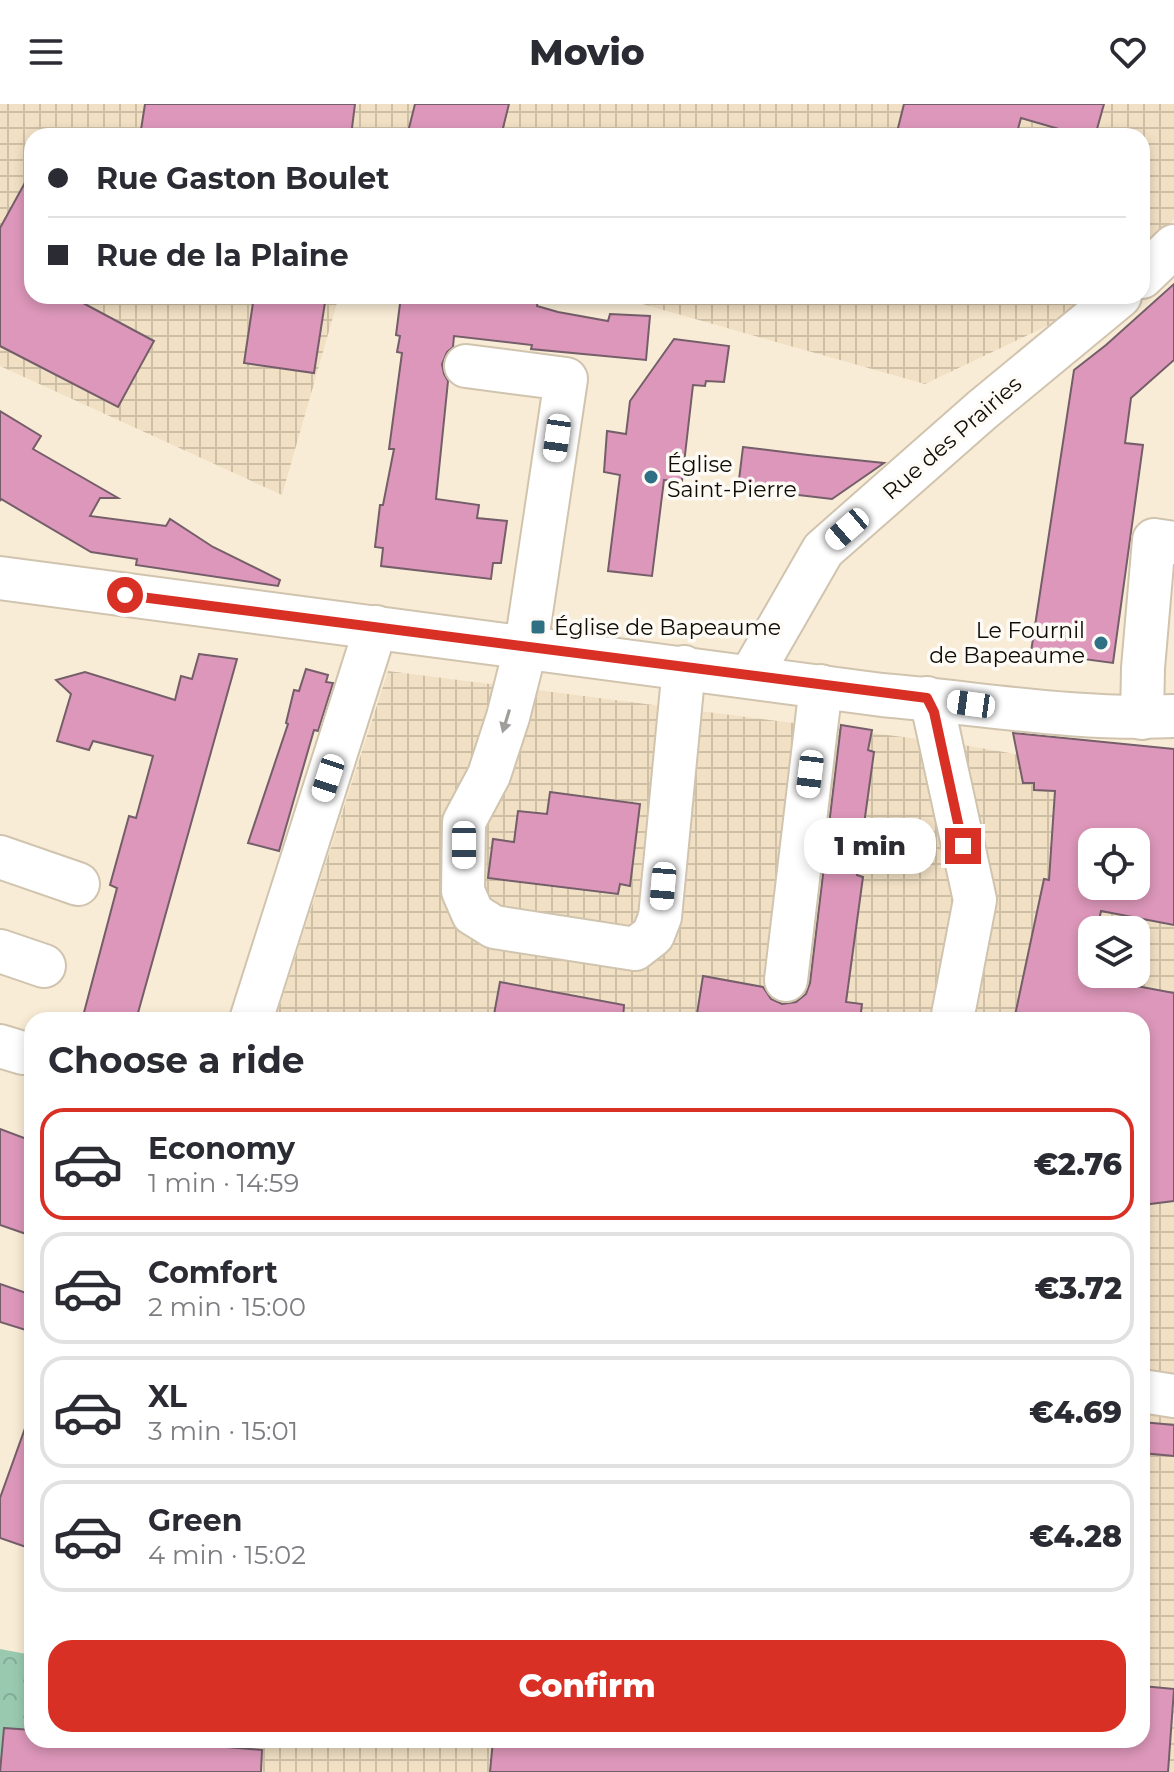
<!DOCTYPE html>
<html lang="en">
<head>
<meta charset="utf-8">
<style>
  :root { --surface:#fff; --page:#f2f2f3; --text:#2b2b33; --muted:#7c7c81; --line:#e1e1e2; --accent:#d93025 }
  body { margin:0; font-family:Montserrat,sans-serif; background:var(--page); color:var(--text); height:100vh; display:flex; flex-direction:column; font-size:30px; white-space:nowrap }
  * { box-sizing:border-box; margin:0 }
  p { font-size:26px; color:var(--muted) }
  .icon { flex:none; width:44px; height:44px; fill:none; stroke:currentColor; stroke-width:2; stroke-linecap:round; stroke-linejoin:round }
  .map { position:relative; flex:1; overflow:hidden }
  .sheet { position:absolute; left:24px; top:908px; width:1126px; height:736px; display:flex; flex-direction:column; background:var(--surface); border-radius:24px; box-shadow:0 4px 12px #0003 }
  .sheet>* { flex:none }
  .banner { position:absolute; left:24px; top:24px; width:1126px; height:176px; border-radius:24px; box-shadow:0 4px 12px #0003; display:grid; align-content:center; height:176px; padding:0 24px; background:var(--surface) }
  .fabs { position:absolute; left:1078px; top:724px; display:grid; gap:16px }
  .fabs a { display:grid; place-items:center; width:72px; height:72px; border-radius:16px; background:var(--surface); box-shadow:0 4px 12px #0003; font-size:40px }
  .end { position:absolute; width:36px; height:36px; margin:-18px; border:10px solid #d93025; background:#fff; box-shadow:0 0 0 4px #fff }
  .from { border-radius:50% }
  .bubble { position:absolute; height:56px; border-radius:24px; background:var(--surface); box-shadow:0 4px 12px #0003; font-size:26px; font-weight:800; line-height:56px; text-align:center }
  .car { position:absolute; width:24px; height:48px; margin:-24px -12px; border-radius:10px; box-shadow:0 0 6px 2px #0007; background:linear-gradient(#fff 24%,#345 0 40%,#fff 0 76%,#345 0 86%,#fff 0) }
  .banner b { display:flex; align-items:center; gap:28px; height:76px; font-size:30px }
  .banner b+b { border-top:2px solid var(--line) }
  .banner i { width:20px; height:20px; background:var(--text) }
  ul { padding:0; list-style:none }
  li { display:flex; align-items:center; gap:24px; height:112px; margin:0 16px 12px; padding:0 8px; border:4px solid var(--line); border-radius:24px }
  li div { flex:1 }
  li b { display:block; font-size:30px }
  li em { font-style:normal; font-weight:800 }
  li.current { border-color:var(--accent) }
  li>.icon { width:72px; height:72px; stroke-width:1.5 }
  h2 { padding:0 24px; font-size:36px; line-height:96px }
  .action { display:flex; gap:16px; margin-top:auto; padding:16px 24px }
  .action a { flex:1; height:92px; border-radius:24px; background:var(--accent); color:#fff; font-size:32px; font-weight:800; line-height:92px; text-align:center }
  header { display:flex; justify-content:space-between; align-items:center; height:104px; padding:0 24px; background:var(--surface); font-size:36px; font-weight:800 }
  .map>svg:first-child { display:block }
</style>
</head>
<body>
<header><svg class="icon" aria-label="menu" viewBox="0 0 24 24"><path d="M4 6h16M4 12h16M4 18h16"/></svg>Movio<svg class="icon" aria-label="heart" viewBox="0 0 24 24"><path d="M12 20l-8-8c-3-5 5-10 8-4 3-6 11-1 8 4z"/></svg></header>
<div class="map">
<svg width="1174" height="1668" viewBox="0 0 1174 1668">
  <defs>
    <pattern id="industrial-grid" width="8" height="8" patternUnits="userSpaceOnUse" patternTransform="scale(2)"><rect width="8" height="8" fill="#f1e0c4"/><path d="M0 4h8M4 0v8" fill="none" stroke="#cebfa7"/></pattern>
    <pattern id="forest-crowns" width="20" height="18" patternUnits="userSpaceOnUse" patternTransform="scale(2)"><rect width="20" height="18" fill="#99cab0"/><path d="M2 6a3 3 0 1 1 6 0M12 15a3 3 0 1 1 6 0" fill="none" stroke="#83ac96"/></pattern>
  </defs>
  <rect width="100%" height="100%" fill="#f9ecd6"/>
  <g fill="url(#industrial-grid)" fill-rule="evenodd">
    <path d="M0,0H1174V114L1142,168V32H32V192H339L282,391L0,262Z"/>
    <path d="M614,192H1110L925,280Z"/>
    <path d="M388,567L958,640L1174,678V1668H53V1636H1142V916H275ZM1092,738H1136V782H1092ZM1092,826H1136V870H1092Z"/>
  </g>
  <path fill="url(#forest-crowns)" d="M0,1545L32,1551V1636L0,1668Z"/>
  <g fill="#dd97ba" stroke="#745e69" stroke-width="2" fill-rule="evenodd">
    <path d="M145,0H355L351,32H140Z"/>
    <path d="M415,0H509L501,32H407Z"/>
    <path d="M904,0H1104L1095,32H1083L1021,14L1016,32H896Z"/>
    <path d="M32,66V192H70L154,237L118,303L0,242V124Z"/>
    <path d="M1174,180V256L1131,294L1125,339L1143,341L1113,559L1031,548L1074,266L1106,241Z"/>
    <path d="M254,192H326L314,269L244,259Z"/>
    <path d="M401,192H520L538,196L537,202L558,208L608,217L610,210L650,212L646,256L531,245L532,241L454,232L453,243L447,248L442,260L444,270L448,277L436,395L479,401L477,414L507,417L501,459H493L491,475L381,462L383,444L375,443L380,401H383L394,345H389L402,249L397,248L400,232L396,231Z"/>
    <path d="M674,235L729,242L724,278L706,277L705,282L693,281L682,377L664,376L652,472L608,467L620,371L604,368L607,327L626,330L630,297Z"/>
    <path d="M0,307L41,332L33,345L118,394H100L90,412L166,422L170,415L213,443L280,476L278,482L136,461L137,455L91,448L1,395L0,397Z"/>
    <path d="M743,343L808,351L884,359L832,395L738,384Z"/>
    <path d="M199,550L237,555L136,916H82L117,784L110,781L129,712L136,714L153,652L93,637L89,646L57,637L71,590L56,576L85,568L175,596L181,572L192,575Z"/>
    <path d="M306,565L328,571L326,578L333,579L318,627L314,626L279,747L248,739L288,620L286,619L294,586L299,587Z"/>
    <path d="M841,621L872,626L868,646L874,648L857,771L863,773L846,898L862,900L860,916H696L703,872L763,883L771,895L782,900L796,898L806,890L810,879Z"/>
    <path d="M1013,629L1174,645V821L1101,807L1097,826H1092V853L1088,873L1174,889V1097L1142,1101V916H1014L1044,775L1049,776L1055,687L1034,686V679H1023ZM1092,738H1136V782H1092Z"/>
    <path d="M550,688L640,700L630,782L620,780L618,790L488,774L493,735L514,738L518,707L547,710Z"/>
    <path d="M500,878L624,901L623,916H493Z"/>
    <path d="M0,1025L32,1037V1132L0,1121Z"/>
    <path d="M0,1180L32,1191V1228L0,1218Z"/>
    <path d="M28,1316H32V1445L0,1434V1394Z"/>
    <path d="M1142,1318L1174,1321V1352L1142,1349Z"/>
    <path d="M1142,1582L1174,1585L1168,1668H490L493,1636H1142Z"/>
    <path d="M4,1624L32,1626V1636H144L262,1646L261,1668H0Z"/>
  </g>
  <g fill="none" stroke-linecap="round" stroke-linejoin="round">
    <defs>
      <g id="minor">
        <path d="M1142,173L1174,142"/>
        <path d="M466,262L566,275L526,542L508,613L489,671L464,718L463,787L473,810L494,823L635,845L653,831L660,813L684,563"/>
        <path d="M0,474L882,591C979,599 1076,617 1174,612"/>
        <path d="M750,573L823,446L982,306L1120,192"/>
        <path d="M927,594L934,608L975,796L952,916"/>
        <path d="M1142,614L1143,564L1154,436L1174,439"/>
        <path d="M0,753L78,780"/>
        <path d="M0,847L44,862"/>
        <path d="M786,876L821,582"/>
        <path d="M251,916L376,523"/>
        <path d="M0,942L23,949"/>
        <path d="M1142,1287L1174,1292"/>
      </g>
    </defs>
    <use href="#minor" stroke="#d1c4af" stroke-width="46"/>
    <use href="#minor" stroke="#fff" stroke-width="42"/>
  </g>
  <defs><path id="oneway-solid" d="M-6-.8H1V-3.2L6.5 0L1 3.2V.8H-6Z" transform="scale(2)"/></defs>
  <use fill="#9f9e9b" href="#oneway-solid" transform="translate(506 617) rotate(107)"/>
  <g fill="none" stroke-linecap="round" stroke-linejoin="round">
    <path stroke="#d93025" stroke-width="10" d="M125,491L927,594L934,608L963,742"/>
  </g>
  <g fill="#307084" stroke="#fefbf6" stroke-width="3">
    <circle cx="651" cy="373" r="8"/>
    <rect x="530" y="515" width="16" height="16" rx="4"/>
    <circle cx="1101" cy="539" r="8"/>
  </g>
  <g text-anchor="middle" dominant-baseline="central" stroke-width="7" stroke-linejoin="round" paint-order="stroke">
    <g font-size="22" fill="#100c05" stroke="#fefbf6">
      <text transform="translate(952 334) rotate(-41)">Rue des Prairies</text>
    </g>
    <g font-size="22" fill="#100c05" stroke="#fefbf6" text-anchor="start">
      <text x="667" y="360">Église<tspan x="667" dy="25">Saint-Pierre</tspan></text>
      <text x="554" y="523">Église de Bapeaume</text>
      <text x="1085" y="526" text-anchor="end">Le Fournil<tspan x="1085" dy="25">de Bapeaume</tspan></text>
    </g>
  </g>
</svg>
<div class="fabs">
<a><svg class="icon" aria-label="locate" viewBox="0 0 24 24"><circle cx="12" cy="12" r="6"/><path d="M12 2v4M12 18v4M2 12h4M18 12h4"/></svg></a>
<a><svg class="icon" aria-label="layers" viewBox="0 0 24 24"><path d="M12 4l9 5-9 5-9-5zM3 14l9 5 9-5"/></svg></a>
</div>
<i class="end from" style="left:125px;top:491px"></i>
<i class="end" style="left:963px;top:742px"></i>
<div class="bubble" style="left:804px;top:714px;width:132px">1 min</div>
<i class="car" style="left:557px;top:334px;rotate:188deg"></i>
<i class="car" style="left:847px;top:425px;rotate:229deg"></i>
<i class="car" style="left:971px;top:600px;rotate:278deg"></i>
<i class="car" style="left:810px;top:670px;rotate:187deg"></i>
<i class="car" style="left:328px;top:674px;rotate:198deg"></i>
<i class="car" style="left:464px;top:741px;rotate:180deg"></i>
<i class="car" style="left:663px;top:782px;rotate:185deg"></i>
<div class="banner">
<b><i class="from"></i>Rue Gaston Boulet</b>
<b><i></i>Rue de la Plaine</b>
</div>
<section class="sheet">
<h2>Choose a ride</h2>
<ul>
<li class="current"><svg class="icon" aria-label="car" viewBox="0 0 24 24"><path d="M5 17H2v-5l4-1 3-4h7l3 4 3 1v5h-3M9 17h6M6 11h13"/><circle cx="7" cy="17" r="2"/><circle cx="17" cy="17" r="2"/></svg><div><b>Economy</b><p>1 min · 14:59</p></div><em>€2.76</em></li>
<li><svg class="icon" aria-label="car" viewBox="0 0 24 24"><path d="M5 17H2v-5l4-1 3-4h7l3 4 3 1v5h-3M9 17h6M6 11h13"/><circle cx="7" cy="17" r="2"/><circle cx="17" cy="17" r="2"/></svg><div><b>Comfort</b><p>2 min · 15:00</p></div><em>€3.72</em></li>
<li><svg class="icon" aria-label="car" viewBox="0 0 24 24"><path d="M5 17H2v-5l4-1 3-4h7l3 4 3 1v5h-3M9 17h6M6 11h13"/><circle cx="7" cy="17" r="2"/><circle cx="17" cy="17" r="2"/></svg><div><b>XL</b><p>3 min · 15:01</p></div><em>€4.69</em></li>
<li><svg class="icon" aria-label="car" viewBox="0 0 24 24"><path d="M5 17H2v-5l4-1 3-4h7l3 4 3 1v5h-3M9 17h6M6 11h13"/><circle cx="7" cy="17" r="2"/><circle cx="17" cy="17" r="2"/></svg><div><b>Green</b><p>4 min · 15:02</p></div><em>€4.28</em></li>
</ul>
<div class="action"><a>Confirm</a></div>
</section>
</div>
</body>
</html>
